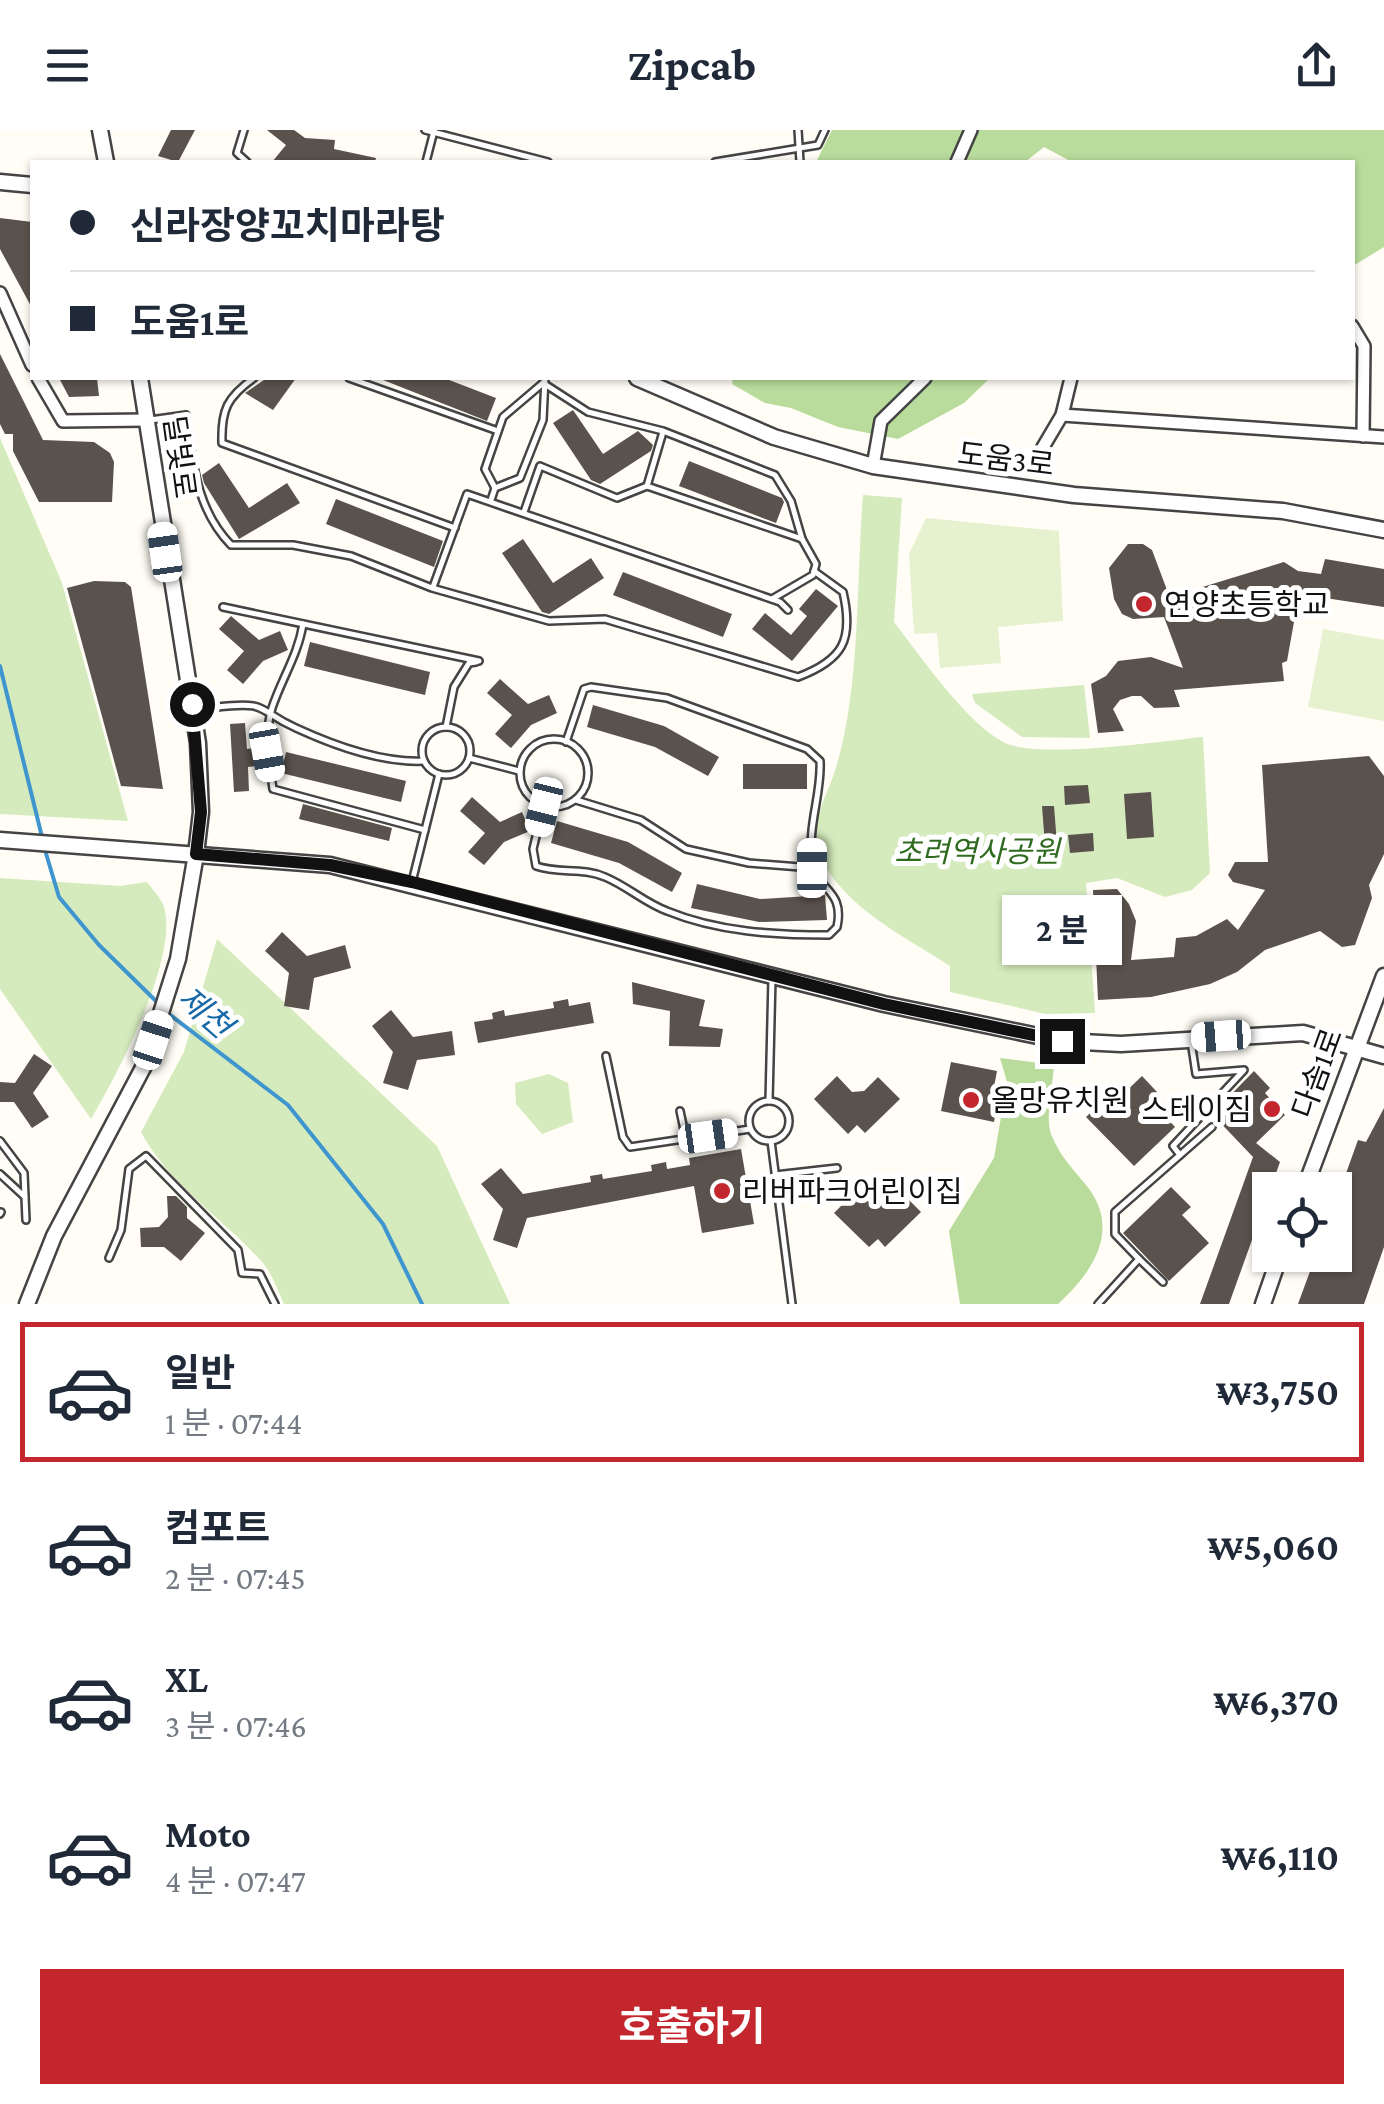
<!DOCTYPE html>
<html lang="ko">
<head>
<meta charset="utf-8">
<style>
  :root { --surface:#fff; --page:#f2f2f3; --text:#1f2937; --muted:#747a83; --line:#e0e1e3; --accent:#c4262e }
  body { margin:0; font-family:"Crimson Pro","Noto Sans KR",serif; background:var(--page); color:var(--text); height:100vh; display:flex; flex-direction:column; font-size:38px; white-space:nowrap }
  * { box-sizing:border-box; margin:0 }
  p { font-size:32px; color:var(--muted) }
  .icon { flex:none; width:55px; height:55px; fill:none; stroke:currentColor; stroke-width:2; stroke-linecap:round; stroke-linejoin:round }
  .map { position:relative; height:1174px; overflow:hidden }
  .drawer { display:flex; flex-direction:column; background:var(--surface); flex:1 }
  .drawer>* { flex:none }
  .top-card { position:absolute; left:30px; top:30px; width:1325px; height:220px; border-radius:0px; box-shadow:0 2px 8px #0004; display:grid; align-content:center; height:220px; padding:0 40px; background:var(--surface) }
  .buttons { position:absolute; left:1252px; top:1042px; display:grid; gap:20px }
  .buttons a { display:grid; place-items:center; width:100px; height:100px; border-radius:0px; background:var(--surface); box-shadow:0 2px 8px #0004; font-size:50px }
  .end { position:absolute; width:45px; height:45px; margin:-22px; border:12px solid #111; background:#fff; box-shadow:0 0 0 5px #fff }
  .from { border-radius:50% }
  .bubble { position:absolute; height:70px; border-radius:0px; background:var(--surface); box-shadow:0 2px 8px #0004; font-size:32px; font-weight:700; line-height:70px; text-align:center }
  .car { position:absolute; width:30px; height:60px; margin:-30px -15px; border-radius:12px; box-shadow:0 0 8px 2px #0007; background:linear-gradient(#fff 24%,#345 0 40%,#fff 0 76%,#345 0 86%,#fff 0) }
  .top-card b { display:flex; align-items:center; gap:35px; height:95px; font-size:38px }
  .top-card b+b { border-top:2px solid var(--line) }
  .top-card i { width:25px; height:25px; background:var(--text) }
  ul { padding:18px 0 0; list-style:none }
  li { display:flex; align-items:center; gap:30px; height:140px; margin:0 20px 15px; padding:0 20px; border:5px solid transparent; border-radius:0px }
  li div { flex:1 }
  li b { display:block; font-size:38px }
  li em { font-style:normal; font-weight:700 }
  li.current { border-color:var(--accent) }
  li>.icon { width:90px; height:90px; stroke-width:1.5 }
  .cta { display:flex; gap:20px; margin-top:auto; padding:20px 40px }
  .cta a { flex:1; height:115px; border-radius:0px; background:var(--accent); color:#fff; font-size:40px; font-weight:700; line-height:115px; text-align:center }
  header { display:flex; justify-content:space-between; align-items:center; height:130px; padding:0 40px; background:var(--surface); font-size:45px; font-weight:700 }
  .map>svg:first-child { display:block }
</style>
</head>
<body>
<header><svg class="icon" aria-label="menu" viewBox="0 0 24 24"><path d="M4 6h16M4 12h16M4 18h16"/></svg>Zipcab<svg class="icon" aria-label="share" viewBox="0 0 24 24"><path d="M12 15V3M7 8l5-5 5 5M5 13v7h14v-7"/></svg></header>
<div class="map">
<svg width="1384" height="1174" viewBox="0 0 1384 1174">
  <rect width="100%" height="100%" fill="#fffdf5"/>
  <g fill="#d5ebbd">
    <path d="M0,308L62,453L128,691L0,684Z"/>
    <path d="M863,365L902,368L894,492C921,527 965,591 1003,612C1037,630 1161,611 1203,607L1210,743L1192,760L1165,767L1117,748L1086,753L1095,883L1046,884L950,862V836C904,806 847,779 821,729C806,699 826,668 835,641C861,558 856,452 863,365Z"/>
    <path d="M1084,555L1090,608L1022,607L975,573L972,564Z"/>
    <path d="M0,748L120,756L147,752C152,759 162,769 164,777C179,828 117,945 91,989L0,859Z"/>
    <path d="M217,809L437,1016L510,1174H284C278,1161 272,1144 263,1133C223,1088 170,1056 141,1002L184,922Z"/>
    <path d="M549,944L568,953L573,992L542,1004L516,974L515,953Z"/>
  </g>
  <g fill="#b9dc9c">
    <path d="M832,0H1384V117L1353,136L1352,32H1072L1044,17L1025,32H816Z"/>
    <path d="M733,248H990L964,273L898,309L838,297L791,278L765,273L732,254Z"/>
    <path d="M1000,928L1054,935C1053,955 1045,986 1051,1004C1059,1025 1073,1039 1086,1055C1122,1099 1093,1142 1058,1174H960L949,1101L994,1028L1007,952Z"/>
  </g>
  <g fill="#e6f2cf">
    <path d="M926,388L1059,401L1063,491L998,497L1001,533L940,538L937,503L914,504L909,424Z"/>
    <path d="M1323,499L1384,510V591L1308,577Z"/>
  </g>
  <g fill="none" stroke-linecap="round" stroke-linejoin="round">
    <g stroke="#3f96cf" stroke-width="4">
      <path d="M0,536L43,711"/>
      <path d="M45,720L59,767L99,815L159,874"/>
      <path d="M165,881L288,975L383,1094L422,1174"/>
    </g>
  </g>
  <g fill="#5a524d">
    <path d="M171,0H195L178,32L158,26Z"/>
    <path d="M267,0H294L305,8L335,10L334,19L376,28L375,32H272L286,15Z"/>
    <path d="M0,88L32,92V178L0,119Z"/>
    <path d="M0,224L43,310L94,312L110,323L114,332L112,372H39L13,321V304H5L0,294Z"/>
    <path d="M59,248H97L99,266L69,267Z"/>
    <path d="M267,248H296L273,280L245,263Z"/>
    <path d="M378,248H444L496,268L487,291Z"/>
    <path d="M573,280L603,324L638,301L653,315L651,321L600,354L591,350L553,293Z"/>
    <path d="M689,331L782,368L784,372L776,393L679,356Z"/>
    <path d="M219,333L249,378L287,353L300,373L239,409L204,353L202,345Z"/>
    <path d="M336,369L443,411L434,437L326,394Z"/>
    <path d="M523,409L553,453L591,428L604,448L549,484L542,482L502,423Z"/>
    <path d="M1128,414H1143L1152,420L1167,460L1186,462L1284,432L1298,441L1321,444L1325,429L1384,439V477L1299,464L1287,531L1282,533L1284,551L1174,560L1180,577L1154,578L1141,566H1132L1120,570L1113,579L1124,601L1098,603L1091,554L1106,546L1118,531L1151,527L1183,538L1164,487L1133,489L1122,484L1114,469L1109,438Z"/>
    <path d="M623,442L732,484L723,507L613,465Z"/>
    <path d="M94,451L125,452L131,457L163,659L121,656L67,458Z"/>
    <path d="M816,459L838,476L792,531L752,499L765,483L791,505L807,486L799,479Z"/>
    <path d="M231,486L259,510L280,501L288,520L263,531L243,554L227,540L244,521L219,499Z"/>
    <path d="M310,512L430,542L425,565L304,536Z"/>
    <path d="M500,549L528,574L549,565L557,583L531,595L511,618L495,604L512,585L487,563Z"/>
    <path d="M593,575L664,596L719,627L708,646L655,617L587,597Z"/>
    <path d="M245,593L247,619L255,618L256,636L248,637L249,661L234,662L230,594Z"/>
    <path d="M286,622L406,651L401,672L281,643Z"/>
    <path d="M1369,626L1384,646V724L1369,755L1372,768L1355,815L1342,817L1320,801L1265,820L1237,842L1210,854L1151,867L1098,870L1093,760L1117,759L1129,774L1136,791L1131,830L1174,827L1176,808L1196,806L1227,789L1238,800L1265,760L1233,752L1228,745L1235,732H1268L1262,635Z"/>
    <rect x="743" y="634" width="64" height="25"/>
    <path d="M1088,655L1090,673L1065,675L1064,656Z"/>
    <path d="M1151,662L1154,707L1127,709L1124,664Z"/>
    <path d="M472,667L500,692L522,682L530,701L504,712L484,735L468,722L485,703L460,681Z"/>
    <path d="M303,674L392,698L389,711L299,689Z"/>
    <path d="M1042,676H1054L1057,714L1045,715Z"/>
    <path d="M557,691L628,712L682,743L672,762L619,733L551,713Z"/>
    <path d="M1093,703L1094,721L1070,723L1068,705Z"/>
    <path d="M697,754L760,769L825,765L827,790L759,792L691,778Z"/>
    <path d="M282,802L307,826L345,815L351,838L314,848L309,880L284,876L289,843L265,821Z"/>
    <path d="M632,852L705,870L699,896L723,899L720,917L669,916L670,881L633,874Z"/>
    <path d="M568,869L569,876L590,872L594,893L478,913L474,892L493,889L492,883L504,880L505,886L554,878L553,872Z"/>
    <path d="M391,880L413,907L452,901L455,925L417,930L408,960L383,953L393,922L372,896Z"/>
    <path d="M34,924L52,936L33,963L49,987L32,998L14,972H0V952L15,953Z"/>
    <path d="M951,932L997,941L994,957L1000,958L994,992L941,981Z"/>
    <path d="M1254,941L1270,958L1265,963L1285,985L1256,1013L1280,1032L1229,1174H1200L1253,1027L1212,984Z"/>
    <path d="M837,946L852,962L864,961L878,947L900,969L865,1003L857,995L848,1004L814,969Z"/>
    <path d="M1142,946L1157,962L1150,970L1175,997L1134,1036L1086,987L1108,966L1115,972Z"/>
    <path d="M1384,978V1117L1364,1174H1298L1316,1125H1335V1074L1358,1010L1366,1012Z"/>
    <path d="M741,1019L754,1094L702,1103L694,1056L527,1088L517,1118L493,1110L503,1079L481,1054L501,1038L523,1064L591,1052L590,1046L602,1044L603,1049L652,1041L651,1035L666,1032L667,1039L690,1035L689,1028Z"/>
    <path d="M1171,1057L1191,1077L1182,1085L1209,1113L1169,1151L1123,1103Z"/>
    <path d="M857,1060L872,1075L885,1074L899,1060L921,1082L885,1117L878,1109L869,1117L834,1083Z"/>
    <path d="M167,1066H176L187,1077V1088L205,1103L181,1131L164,1117H141L140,1098L159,1097L168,1087Z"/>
  </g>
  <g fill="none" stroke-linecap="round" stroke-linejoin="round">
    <defs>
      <g id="service">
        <path d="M244,0L237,23L247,32"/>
        <path d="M425,0L548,32"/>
        <path d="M798,0L800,32"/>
        <path d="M426,32L434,1"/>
        <path d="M715,32L818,15L825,0"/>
        <path d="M254,248C227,267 221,280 222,313L455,398"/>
        <path d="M349,248L498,301"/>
        <path d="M543,253L588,282L663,301L775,345L791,371L802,409"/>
        <path d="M150,290L186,285C193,333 196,379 231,415H293L351,426L432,458L549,491L605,489L798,547C843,530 854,510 843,462L814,441"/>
        <path d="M647,356L663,302"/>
        <path d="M495,358L520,348L543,290L545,248"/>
        <path d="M491,370L495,358L485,339L503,287L543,253"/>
        <path d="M524,382L540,336L617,368L647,356L802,409L816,434L813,445L772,469"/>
        <path d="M433,457L467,364L780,472L788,480"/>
        <path d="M223,477L479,531"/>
        <path d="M303,494C298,525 282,548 272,578C264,604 269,632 273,659L425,700"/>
        <path d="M217,577C270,571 256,580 296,598C335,616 382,633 424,631"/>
        <path d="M446,597L454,557L469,533L476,532"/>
        <circle cx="446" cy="621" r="24"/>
        <circle cx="554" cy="643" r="34"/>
        <path d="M469,628L519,641"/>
        <path d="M576,670L641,690L686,719L749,733L813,738"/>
        <path d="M543,677L533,719L536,736C559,744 582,737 605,747C627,756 645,773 667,781C718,802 775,805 829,805L837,797C845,759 817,761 813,734C806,698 822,665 820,631L807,619L667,568L591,557L584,559L566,612"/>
        <path d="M412,752L439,644"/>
        <path d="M606,926L623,1007L630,1017L750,999"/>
        <circle cx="769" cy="991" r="20"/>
        <path d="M769,971L772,848"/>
        <path d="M680,981L686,1009"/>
        <path d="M0,1011L24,1043L25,1067"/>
        <path d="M771,1011L792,1174"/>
        <path d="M1180,1025L1173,1016L1244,940L1196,944L1191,911"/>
        <path d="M0,1044L25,1067L26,1090"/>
        <path d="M775,1045L837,1038"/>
        <path d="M0,1084L1,1082"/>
        <path d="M109,1128L121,1100L129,1039L146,1026L238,1120L242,1143L260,1144L275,1174"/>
        <path d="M1139,1129L1163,1152"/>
        <path d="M1098,1174L1139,1129L1115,1104V1082L1212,997"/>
      </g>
      <g id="minor">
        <path d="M957,32L971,0"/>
        <path d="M0,163L32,235"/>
        <path d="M1352,196L1364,216L1363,306"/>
        <path d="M38,248L63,291L147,290"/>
        <path d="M1062,285L1384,307"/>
        <path d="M1036,329L1062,285L1071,248"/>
        <path d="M873,336L881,291L925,248"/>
      </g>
      <g id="tertiary">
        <path d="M100,0L106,32"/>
        <path d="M0,52L32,55"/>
        <path d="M637,248L774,307L873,336L1074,365L1283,381L1384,400"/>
        <path d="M0,710L330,735L884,874L1062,911L1121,914L1303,903L1384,926"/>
        <path d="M1304,1060L1384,846"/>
        <path d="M27,1174L54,1106L145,934L178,829L196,724L201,682L198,613L140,248"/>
        <path d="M1263,1174L1280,1125"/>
      </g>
    </defs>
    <use href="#service" stroke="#444" stroke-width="10"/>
    <use href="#minor" stroke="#444" stroke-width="16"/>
    <use href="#tertiary" stroke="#444" stroke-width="19"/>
    <use href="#service" stroke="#fff" stroke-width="5"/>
    <use href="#minor" stroke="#fff" stroke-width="11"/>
    <use href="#tertiary" stroke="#fff" stroke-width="14"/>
  </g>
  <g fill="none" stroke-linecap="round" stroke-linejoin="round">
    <path stroke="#111" stroke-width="12" d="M192,574L201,682L196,724L330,735L412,752L884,874L1062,911"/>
  </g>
  <g fill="#c4262e" stroke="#fff" stroke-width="4">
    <circle cx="1144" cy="474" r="10"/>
    <circle cx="971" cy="970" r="10"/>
    <circle cx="1272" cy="979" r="10"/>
    <circle cx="722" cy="1061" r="10"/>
  </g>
  <g text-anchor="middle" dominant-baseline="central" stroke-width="10" stroke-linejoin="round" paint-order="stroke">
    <g font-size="30" fill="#111" stroke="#fff">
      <text transform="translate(180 327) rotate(82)">달빛로</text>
      <text transform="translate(1006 329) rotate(7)">도움3로</text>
      <text transform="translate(1317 943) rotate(-70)">다솜1로</text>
    </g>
    <g font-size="30" fill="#111" stroke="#fff" text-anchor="start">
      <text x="1164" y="474">연양초등학교</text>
      <text x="991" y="970">올망유치원</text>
      <text x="1252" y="979" text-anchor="end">스테이짐</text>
      <text x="742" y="1061">리버파크어린이집</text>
    </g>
    <g font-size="30" font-style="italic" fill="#2f6b1f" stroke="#fff">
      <text x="977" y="721">초려역사공원</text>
    </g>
    <g font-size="32" font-style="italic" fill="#1768a6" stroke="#fff">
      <text transform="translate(205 882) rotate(41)">제천</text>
    </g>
  </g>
</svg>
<div class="buttons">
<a><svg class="icon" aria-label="locate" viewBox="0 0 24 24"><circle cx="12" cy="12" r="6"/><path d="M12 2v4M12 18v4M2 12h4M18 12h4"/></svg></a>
</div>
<i class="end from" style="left:192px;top:574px"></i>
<i class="end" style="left:1062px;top:911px"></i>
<div class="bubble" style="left:1002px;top:765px;width:120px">2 분</div>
<i class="car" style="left:165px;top:422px;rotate:352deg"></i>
<i class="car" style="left:267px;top:622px;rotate:170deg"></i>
<i class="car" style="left:544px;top:677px;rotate:194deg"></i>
<i class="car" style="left:812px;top:738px;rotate:0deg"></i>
<i class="car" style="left:1221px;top:906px;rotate:266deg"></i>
<i class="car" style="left:153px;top:910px;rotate:18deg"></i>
<i class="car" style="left:708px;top:1006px;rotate:82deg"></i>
<div class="top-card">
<b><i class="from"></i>신라장양꼬치마라탕</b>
<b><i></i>도움1로</b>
</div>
</div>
<section class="drawer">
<ul>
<li class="current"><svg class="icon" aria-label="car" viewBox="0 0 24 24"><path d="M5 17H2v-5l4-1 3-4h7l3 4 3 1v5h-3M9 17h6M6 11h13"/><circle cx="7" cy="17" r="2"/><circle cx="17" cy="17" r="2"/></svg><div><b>일반</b><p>1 분 · 07:44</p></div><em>₩3,750</em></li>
<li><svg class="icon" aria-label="car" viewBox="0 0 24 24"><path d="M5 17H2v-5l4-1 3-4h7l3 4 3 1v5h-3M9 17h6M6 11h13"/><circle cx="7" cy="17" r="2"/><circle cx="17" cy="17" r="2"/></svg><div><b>컴포트</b><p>2 분 · 07:45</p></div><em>₩5,060</em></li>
<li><svg class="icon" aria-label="car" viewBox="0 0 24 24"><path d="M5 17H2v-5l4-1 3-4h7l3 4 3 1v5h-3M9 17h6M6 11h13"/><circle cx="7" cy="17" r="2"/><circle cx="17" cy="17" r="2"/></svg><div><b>XL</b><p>3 분 · 07:46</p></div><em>₩6,370</em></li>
<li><svg class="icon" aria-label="car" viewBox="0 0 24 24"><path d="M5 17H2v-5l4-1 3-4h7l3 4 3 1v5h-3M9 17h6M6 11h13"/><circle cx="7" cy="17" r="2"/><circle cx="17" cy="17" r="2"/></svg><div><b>Moto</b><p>4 분 · 07:47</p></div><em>₩6,110</em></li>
</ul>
<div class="cta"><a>호출하기</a></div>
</section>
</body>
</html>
